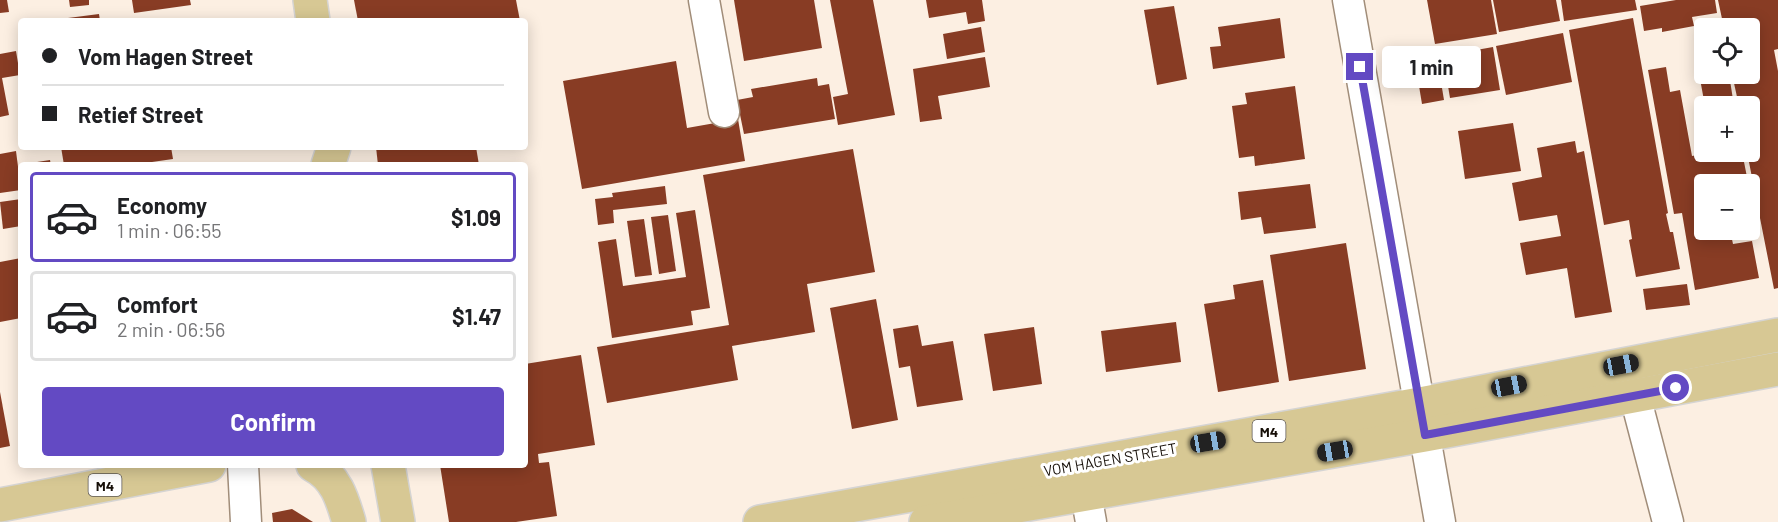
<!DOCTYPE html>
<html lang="en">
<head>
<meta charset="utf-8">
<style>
  :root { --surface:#fff; --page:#f6f6f6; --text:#202124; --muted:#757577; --line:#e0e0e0; --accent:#634ac3 }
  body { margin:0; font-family:Barlow,sans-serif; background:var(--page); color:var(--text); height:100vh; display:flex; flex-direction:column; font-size:22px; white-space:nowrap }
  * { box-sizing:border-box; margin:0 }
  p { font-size:20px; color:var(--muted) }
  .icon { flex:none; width:33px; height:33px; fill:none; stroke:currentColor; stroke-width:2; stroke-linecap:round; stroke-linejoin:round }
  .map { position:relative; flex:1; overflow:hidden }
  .details { position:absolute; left:18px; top:162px; width:510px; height:306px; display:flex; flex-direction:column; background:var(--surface); border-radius:6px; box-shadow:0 3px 15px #0003 }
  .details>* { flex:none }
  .top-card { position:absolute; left:18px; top:18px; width:510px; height:132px; border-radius:6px; box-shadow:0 3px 15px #0003; display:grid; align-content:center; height:132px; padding:0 24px; background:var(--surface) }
  .tools { position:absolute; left:1694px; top:18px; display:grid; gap:12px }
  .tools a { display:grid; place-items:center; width:66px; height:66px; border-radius:6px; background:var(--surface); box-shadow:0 3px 15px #0003; font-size:30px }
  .end { position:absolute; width:27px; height:27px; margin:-14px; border:8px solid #634ac3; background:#fff; box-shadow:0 0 0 3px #fff }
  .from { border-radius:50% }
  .bubble { position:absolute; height:42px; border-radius:6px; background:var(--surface); box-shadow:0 3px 15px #0003; font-size:20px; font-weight:700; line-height:42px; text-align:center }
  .car { position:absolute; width:18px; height:36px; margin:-18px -9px; border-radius:8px; box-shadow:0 0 4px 2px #0007; background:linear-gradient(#222 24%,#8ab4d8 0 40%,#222 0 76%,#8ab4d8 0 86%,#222 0) }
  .top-card b { display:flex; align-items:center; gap:21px; height:57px; font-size:22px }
  .top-card b+b { border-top:2px solid var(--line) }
  .top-card i { width:15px; height:15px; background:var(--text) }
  ul { padding:10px 0 0; list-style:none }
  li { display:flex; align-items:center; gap:18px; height:90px; margin:0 12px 9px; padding:0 12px; border:3px solid var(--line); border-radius:6px }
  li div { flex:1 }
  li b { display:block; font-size:22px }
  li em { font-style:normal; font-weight:700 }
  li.on { border-color:var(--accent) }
  li>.icon { width:54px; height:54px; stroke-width:1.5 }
  .primary-button { display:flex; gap:12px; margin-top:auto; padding:12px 24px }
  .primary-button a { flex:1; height:69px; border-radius:6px; background:var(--accent); color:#fff; font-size:24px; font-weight:700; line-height:69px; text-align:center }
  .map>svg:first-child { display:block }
</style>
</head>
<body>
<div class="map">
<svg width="1778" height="522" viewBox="0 0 1778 522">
  <rect width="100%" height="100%" fill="#fcefe2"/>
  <g fill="#883c24">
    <path d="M0,0H7L9,12L0,13Z"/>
    <path d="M69,0H89V5L70,7Z"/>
    <path d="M132,0H190L191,5L134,13Z"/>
    <path d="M354,0H516L520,21H358Z"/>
    <path d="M734,0H814L822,48L744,61Z"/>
    <path d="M830,0H873L895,115L838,125L833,97L848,94Z"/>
    <path d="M926,0H982L985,21L968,24L966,12L929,18Z"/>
    <path d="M1427,0H1491L1497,34L1435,44Z"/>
    <path d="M1493,0H1556L1560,21L1499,32Z"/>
    <path d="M1561,0H1635L1637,10L1564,21Z"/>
    <path d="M1676,0H1715L1717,13L1692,17L1694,26L1662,32V28L1644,31L1640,6Z"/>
    <path d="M1718,0H1778V49L1774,50L1778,71V288L1774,289L1747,152L1749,106H1739L1732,74H1749V28H1724Z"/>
    <path d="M1174,6L1187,79L1157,85L1144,10Z"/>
    <path d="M99,14L100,21H69L68,18Z"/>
    <path d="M1280,18L1285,58L1213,69L1210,47L1221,46L1218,27Z"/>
    <path d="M1633,18L1668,213L1666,214L1670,232H1673L1680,269L1636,277L1629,240L1632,239L1629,220L1604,225L1569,30Z"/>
    <path d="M981,27L985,52L947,59L943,34Z"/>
    <path d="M1563,33L1572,82L1506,95L1496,46Z"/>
    <path d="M1493,47L1500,90L1450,98L1443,56Z"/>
    <path d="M16,51L20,75L2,78L9,115L0,117V54Z"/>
    <path d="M985,57L990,87L938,96L942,119L920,122L913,69Z"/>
    <path d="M1437,58L1444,100L1422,104L1415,62Z"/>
    <path d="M676,61L687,128L738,119L745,161L582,189L563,81Z"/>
    <path d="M1666,67L1670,92L1680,90L1692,156L1713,152H1742L1747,177L1719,182V184H1704V230H1730L1733,244L1752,241L1759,278L1695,290L1682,213L1674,214L1648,70Z"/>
    <path d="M1704,67V74H1729L1734,106H1705L1698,68Z"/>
    <path d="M817,78L818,86L829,84L835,119L744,134L737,100L753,97L751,89Z"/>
    <path d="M1295,86L1305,159L1255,166L1254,156L1239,158L1232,106L1247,104L1245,93Z"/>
    <path d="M1513,123L1521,171L1465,179L1458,131Z"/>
    <path d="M1575,141L1577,153L1584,151L1612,312L1575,318L1567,268L1526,275L1520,243L1561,236L1557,215L1519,221L1512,183L1542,177L1537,148Z"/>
    <path d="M61,147H171L173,159L131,165H64Z"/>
    <path d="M376,147H476L479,165H378Z"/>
    <path d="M853,149L875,272L807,284L815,332L732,346L738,380L607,403L597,347L729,325L703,175Z"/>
    <path d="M16,151L21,190L0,193V154Z"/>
    <path d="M50,160L51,165H24V164Z"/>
    <path d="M1310,184L1316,228L1264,234L1261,217L1241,220L1238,192Z"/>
    <path d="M665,186L667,204L613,210L614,223L598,225L595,199L613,197L612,193Z"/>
    <path d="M21,199V226L3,229L0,202Z"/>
    <path d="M695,210L710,308L691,311L693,325L612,338L598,242L616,239L623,286L686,277L676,213Z"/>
    <path d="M668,215L676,271L659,274L651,217Z"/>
    <path d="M644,219L652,275L635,277L627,221Z"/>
    <path d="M1346,243L1366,369L1289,381L1270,255Z"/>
    <path d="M21,258V318L0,322V262Z"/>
    <path d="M1263,280L1279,382L1218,392L1204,304L1235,299L1233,285Z"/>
    <path d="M1687,284L1690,305L1646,310L1643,289Z"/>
    <path d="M876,299L898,420L852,429L830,308Z"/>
    <path d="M1176,322L1181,362L1106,372L1101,331Z"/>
    <path d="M918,325L922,346L953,341L963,400L917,407L910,366L899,368L893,329Z"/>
    <path d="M1034,327L1042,384L993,391L984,334Z"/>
    <path d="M581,355L595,445L538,454L539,463L549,462L557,516L516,522H449L440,465H525V364Z"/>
    <path d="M0,392L10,446L0,448Z"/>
    <path d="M292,509L313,522H273L272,513Z"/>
  </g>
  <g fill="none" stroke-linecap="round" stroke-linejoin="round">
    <defs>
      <g id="minor">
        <path d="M704,0L724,112"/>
        <path d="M1348,0L1440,522"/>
        <path d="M1635,396L1668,522"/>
        <path d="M243,465L246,522"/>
        <path d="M1086,494L1091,522"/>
      </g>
      <g id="major">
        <path d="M310,0L313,21"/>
        <path d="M328,165L334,147"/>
        <path d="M313,465C336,477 342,498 349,522"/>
        <path d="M388,465L398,522"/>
        <path d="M0,505L209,465"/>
        <path d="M760,522L1420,404L1778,335"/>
        <path d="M926,522L1425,435L1778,369"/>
      </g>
    </defs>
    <use href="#minor" stroke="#a18d79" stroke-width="33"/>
    <use href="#major" stroke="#d5d4d3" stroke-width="36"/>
    <use href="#minor" stroke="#fff" stroke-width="30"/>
    <use href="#major" stroke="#d7c894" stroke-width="33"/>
  </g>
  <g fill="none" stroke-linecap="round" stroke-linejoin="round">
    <path stroke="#634ac3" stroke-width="8" d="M1360,67L1425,435L1676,388"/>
  </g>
  <g text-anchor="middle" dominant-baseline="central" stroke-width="6" stroke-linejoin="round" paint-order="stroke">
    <g fill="#fff" stroke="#5c5752" stroke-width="1.5">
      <rect x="1252.5" y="420" width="33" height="22" rx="4.5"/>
      <rect x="88.5" y="474" width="33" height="22" rx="4.5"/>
    </g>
    <g font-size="14" font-weight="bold" fill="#160f08">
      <text x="1269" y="431">M4</text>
      <text x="105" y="485">M4</text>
    </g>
    <g font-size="15" fill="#160f08" stroke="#fff">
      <text transform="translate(1110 459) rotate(-10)">VOM HAGEN STREET</text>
    </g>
  </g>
</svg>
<div class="tools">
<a><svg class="icon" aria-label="locate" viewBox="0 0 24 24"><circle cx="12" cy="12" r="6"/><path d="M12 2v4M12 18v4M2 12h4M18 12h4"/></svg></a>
<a>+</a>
<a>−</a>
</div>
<i class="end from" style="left:1676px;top:388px"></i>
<i class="end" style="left:1360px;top:67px"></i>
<div class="bubble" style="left:1382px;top:46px;width:99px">1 min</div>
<i class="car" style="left:1621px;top:365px;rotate:79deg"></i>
<i class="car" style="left:1509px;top:386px;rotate:79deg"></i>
<i class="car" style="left:1208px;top:442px;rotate:80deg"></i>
<i class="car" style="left:1335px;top:451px;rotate:260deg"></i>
<div class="top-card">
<b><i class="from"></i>Vom Hagen Street</b>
<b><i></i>Retief Street</b>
</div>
<section class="details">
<ul>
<li class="on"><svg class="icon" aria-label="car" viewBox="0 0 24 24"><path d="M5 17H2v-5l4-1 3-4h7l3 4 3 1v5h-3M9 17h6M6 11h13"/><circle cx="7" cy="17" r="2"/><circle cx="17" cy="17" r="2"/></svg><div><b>Economy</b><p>1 min · 06:55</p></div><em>$1.09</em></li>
<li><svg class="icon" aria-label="car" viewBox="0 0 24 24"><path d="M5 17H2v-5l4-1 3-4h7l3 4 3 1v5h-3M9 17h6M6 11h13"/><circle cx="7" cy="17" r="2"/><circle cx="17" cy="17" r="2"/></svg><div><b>Comfort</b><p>2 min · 06:56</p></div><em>$1.47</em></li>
</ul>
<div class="primary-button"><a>Confirm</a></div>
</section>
</div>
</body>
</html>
